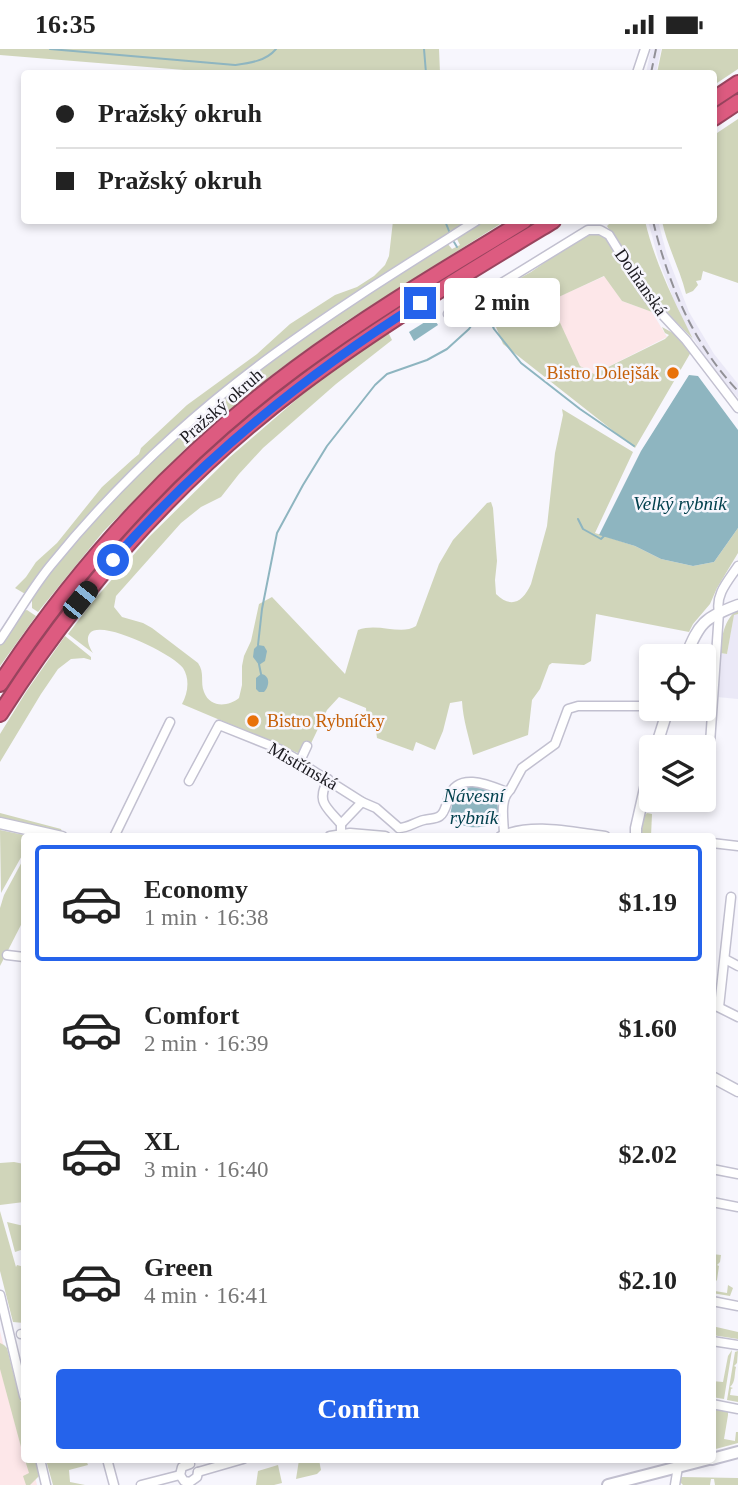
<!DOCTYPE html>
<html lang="en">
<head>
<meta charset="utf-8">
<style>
  :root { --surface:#fff; --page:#f2f2f2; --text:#222; --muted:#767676; --line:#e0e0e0; --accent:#2563eb }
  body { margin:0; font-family:"Times New Roman",serif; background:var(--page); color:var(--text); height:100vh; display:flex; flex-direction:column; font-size:26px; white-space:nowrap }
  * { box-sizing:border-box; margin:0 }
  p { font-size:23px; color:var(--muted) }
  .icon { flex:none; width:38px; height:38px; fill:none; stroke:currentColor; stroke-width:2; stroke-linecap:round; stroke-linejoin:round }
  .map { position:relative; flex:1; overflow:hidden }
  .details { position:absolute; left:21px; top:784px; width:695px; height:630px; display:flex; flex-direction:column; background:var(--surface); border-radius:7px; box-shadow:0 4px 10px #0003 }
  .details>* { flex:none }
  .guide { position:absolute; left:21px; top:21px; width:696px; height:154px; border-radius:7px; box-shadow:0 4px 10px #0003; display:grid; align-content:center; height:154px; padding:0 35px; background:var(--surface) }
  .buttons { position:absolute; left:639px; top:595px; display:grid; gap:14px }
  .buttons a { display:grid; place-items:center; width:77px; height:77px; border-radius:7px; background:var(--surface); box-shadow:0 4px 10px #0003; font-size:35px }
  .end { position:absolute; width:32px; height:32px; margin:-16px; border:9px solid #2563eb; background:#fff; box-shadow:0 0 0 4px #fff }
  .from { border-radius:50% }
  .bubble { position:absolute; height:49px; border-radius:7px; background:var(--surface); box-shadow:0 4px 10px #0003; font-size:23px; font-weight:700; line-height:49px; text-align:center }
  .car { position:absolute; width:21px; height:42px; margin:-21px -10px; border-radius:9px; box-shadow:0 0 5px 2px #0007; background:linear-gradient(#222 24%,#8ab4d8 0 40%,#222 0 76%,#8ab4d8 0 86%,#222 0) }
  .guide b { display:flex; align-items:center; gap:24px; height:66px; font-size:26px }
  .guide b+b { border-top:2px solid var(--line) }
  .guide i { width:18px; height:18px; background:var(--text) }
  ul { padding:12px 0 0; list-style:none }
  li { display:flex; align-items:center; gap:21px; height:116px; margin:0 14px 10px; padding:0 21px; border:4px solid transparent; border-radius:7px }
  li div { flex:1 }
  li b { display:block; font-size:26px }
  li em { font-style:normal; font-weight:700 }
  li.active { border-color:var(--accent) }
  li>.icon { width:63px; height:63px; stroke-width:1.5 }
  .action { display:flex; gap:14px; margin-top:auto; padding:14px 35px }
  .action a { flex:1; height:80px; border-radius:7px; background:var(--accent); color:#fff; font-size:28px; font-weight:700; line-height:80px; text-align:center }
  .status { display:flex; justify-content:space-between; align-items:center; height:49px; padding:0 35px; background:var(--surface); direction:ltr }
  .status svg { height:19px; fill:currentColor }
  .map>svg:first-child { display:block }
</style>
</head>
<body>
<div class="status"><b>16:35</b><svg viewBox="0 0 49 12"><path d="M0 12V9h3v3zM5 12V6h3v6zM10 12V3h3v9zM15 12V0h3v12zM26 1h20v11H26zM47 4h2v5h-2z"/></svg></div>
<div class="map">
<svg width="738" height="1436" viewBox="0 0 738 1436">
  <rect width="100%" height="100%" fill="#f7f6fd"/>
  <g fill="#fde7e9">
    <path d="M605,227L622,252L652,263L667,288L594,325L580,317L549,252Z"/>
    <path d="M0,1282L24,1383V1410L31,1411L37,1436H0Z"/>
  </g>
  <g fill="#ebe9f7">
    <path d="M651,0H661L656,24H646Z"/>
    <path d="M648,172H658L667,206L689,263L714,305L738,335V349L706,310L680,268L658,209Z"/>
    <path d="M734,565H738V650L717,648L720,604L727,605Z"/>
  </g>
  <g fill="#d0d5ba">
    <path d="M0,0H439L440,24H326L277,21L253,24H221L0,6Z"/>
    <path d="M662,0H738V20L714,36V24H657Z"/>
    <path d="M738,70V234L703,222L701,231L696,232L698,236L693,242L686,245C680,220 667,197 662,172H714V86Z"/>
    <path d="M393,172H466L262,311L167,390L27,546L15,539L26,528L36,513L57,494L102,438L133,410L139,405L141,399L187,356L257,305L290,275L335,246L357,238L374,227L385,216L389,207Z"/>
    <path d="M481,172H505L342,275L277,322L224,366L187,398L103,483L38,563L32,559V550L54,515L132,430L180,384L259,319L327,270L447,194L452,200L460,196L457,190L452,193L450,190Z"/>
    <path d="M612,172H645C655,214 674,252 693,290L649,245L607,177Z"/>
    <path d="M594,183L604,187L615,200L652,263L622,252L604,227L550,252L580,317L594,325L665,290L669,286L665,284L662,278L673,284L691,303L635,399L503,295L484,249L531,223L580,189Z"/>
    <path d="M388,283L392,291L336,335L263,399L239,425L221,448L201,458L181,474L116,547L114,558L122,568L143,574L152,579L198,614C205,624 200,633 204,643C210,659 228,658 239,649L242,636V617L244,607L251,592L259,555L272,548L345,625L358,581C378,573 401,587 416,577L439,515L453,491L487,454L491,453L493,459L497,512L495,531L496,545C511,560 523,553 531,535L547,477L555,404L563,366L562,360L633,403L595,484L635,497L661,510L693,517L714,513L738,479V504L717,539L710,555L693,575L689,583L596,565L591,612L584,616L552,614L549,616L540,640L532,651L528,686L473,706C469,688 463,671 462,652L450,654L443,682L435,701L416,693L413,702L377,689L376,682L367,672L366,659L339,648L327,661L305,707L182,655C188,644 190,630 183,619C174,606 102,570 90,584C85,590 90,599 93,604L68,585L94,551L149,488L230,408L311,338Z"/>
    <path d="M738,560V565L734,566L727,605L720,604C722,586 724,571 738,560Z"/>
    <path d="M27,561L36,567L0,617V595L23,562Z"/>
    <path d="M65,587L91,608V611L84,609L71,610L58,620L41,645L0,713V685L26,643Z"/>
    <path d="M654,751H700L699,755H686L685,757L654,756Z"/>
    <path d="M0,764L61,780L63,785L0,771Z"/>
    <path d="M647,764L652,765L651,787H642L641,784L645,766Z"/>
    <path d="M0,781L29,787L24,788V803L1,844Z"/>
    <path d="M24,809V870L0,917V859L4,846Z"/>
    <path d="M14,1113L24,1115V1153L0,1156V1114Z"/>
    <path d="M0,1162L16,1218L17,1216L24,1218V1274L13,1273L0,1222Z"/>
    <path d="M7,1173L24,1177V1200L15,1203Z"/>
    <path d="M712,1205L721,1206L720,1213L717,1216L719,1217L717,1231L714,1234H716L715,1242L727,1244L728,1236L733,1239L730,1247L712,1244Z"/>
    <path d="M712,1277L738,1283V1290L712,1286Z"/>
    <path d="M0,1294L4,1296L7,1299L24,1365V1409L0,1320Z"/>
    <path d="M732,1301L724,1350L712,1348V1332L723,1333L728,1307Z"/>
    <path d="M738,1302L737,1314L734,1317L736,1318C734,1325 736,1333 730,1338L733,1339L731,1340L730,1346L738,1347V1353L727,1351L735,1303Z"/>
    <path d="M712,1359L728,1362V1366L724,1390L735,1392L736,1383H738V1394L712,1401Z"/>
    <path d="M25,1411H37L39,1427L30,1436H26L23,1427L29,1424Z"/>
    <path d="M46,1411H86L88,1416L69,1421L70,1433L85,1436H53Z"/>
    <path d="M299,1411H319L321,1421L317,1425L296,1430Z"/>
    <path d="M278,1416L282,1434L274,1436H256L258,1422Z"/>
    <path d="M681,1428L738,1429V1436H715L714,1430H711L710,1436H683L681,1434Z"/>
  </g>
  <g fill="#8eb5c0">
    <path d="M433,268L438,276L414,292L409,283Z"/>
    <path d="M689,326L698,327L738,381V479L714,513L693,517L661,510L635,497L599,486L641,402Z"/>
    <path d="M258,596L264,597L267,602L265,612L259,616L253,608L254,600Z"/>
    <path d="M261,625C270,626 270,637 264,643H259L256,640V629Z"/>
    <path d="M473,735C498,746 496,745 500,771C485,781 460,782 450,766C454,749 454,738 473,735Z"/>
  </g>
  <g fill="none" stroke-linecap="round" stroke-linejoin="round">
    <g stroke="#8eb5c0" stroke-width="2">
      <path d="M50,0L235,16C250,14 266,12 276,0"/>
      <path d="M424,0L426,24"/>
      <path d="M445,172L449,182"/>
      <path d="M454,193L457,198"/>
      <path d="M473,233L477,244"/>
      <path d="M485,260L494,280L521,314L580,360L634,397"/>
      <path d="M578,470L583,480L601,490L606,485"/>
      <path d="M258,596L262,560L277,484L303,436L327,397L375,336L387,325L427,311L447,300L469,280L484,258L482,253"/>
      <path d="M259,615L261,625"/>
    </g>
    <defs>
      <g id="minor">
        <path d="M637,24L645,0"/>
        <path d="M448,265L474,251L588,181H600L609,186L646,246L658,261L686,291L738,359"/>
        <path d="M0,591C17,566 32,539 51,516C115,437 191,366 273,306C338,258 408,215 476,172"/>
        <path d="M300,712L307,697"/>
        <path d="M328,730C316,754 326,757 341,775V786"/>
        <path d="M189,732L219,676L279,700L300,712L310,720L362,753L376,759L399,779"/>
        <path d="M706,753L719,563C715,545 729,531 738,517"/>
        <path d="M341,775L362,753"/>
        <path d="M399,779C408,779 415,773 424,771C429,770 436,770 440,767C445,764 447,753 449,748C458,722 489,736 507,743"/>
        <path d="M504,786C504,772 499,751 510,741L522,719L555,695L568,660L578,657H651"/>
        <path d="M114,788L170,673"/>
        <path d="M712,794L738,797"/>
        <path d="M7,906L24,908"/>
        <path d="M725,910L738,917"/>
        <path d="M712,955L738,968"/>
        <path d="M719,958L731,848"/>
        <path d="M712,1120L738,1125"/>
        <path d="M712,1153L738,1158"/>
        <path d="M0,1246L24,1347"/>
        <path d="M712,1252L738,1257"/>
        <path d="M21,1285H24"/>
        <path d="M712,1292L738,1296"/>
        <path d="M712,1355L738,1360"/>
        <path d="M40,1410L46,1436"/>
        <path d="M107,1410L114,1436"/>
        <path d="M198,1423L243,1410"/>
        <path d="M180,1426L184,1432L190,1433L197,1428L198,1423"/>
        <path d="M180,1426L182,1418L190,1415"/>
        <path d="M141,1436L180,1426"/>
        <path d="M675,1436L678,1418"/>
      </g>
      <g id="tertiary">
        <path d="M686,607C699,574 704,569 738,556"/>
        <path d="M656,698L668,660"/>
        <path d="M0,774L62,788"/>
        <path d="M330,788L350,785L385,788"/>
        <path d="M501,788C532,774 572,784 605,788"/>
        <path d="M636,788V779L651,713"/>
        <path d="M712,1028L738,1042"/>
      </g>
      <g id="secondary">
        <path d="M712,1410L738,1403"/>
        <path d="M608,1436L709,1410"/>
      </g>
      <g id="motorway">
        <path d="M714,50L738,34"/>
        <path d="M714,69L738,53"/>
        <path d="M0,635C79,514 180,405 296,319C369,265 447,219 524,172"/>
        <path d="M0,665C80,539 180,427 299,337C380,276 467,224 553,172"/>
      </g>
    </defs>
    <use href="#minor" stroke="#c2c0d0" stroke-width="11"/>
    <use href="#tertiary" stroke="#c2c0d0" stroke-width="13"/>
    <use href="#secondary" stroke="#c2c0d0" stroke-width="14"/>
    <use href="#motorway" stroke="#99445e" stroke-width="18"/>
    <use href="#minor" stroke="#fff" stroke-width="8"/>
    <use href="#tertiary" stroke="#fff" stroke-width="10"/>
    <use href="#secondary" stroke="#fff" stroke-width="10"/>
    <use href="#motorway" stroke="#dd5b80" stroke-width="14"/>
    <g stroke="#929197" stroke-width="2" stroke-dasharray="10 5" stroke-linecap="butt">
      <path d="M651,24L656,0"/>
      <path d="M653,172C668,234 693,295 738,342"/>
    </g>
  </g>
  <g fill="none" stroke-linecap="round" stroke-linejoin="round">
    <path stroke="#2563eb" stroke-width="9" d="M113,511C202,410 306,325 420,254"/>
  </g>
  <g fill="#e8710a" stroke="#f7f6fd" stroke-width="2.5">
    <circle cx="673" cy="324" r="7"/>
    <circle cx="253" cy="672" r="7"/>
  </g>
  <g text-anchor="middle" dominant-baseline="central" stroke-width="5" stroke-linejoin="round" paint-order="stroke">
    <g font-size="18" fill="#1b1a20" stroke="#f7f6fd">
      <text transform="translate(641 233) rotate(55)">Dolňanská</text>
      <text transform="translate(221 357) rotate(-41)">Pražský okruh</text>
      <text transform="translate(303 717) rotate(30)">Mistřínská</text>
    </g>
    <g font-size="18" fill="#c56008" stroke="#f7f6fd" text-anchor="end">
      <text x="659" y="324">Bistro Dolejšák</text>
      <text x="267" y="672" text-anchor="start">Bistro Rybníčky</text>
    </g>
    <g font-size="19" font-style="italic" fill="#02404d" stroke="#f7f6fd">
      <text x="680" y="454">Velký rybník</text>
      <text x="474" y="746">Návesní<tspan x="474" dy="22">rybník</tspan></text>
    </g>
  </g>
</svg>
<div class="buttons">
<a><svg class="icon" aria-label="locate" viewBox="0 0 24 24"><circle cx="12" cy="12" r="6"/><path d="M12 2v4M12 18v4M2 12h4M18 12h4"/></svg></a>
<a><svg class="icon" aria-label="layers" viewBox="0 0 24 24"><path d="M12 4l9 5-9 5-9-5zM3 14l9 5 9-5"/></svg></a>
</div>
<i class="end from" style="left:113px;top:511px"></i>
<i class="end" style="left:420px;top:254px"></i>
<div class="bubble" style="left:444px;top:229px;width:116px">2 min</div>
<i class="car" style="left:80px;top:551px;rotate:39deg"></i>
<div class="guide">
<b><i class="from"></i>Pražský okruh</b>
<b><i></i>Pražský okruh</b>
</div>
<section class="details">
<ul>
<li class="active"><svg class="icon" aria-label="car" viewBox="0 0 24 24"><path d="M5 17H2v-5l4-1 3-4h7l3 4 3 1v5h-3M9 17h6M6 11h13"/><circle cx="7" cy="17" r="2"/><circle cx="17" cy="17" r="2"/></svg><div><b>Economy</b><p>1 min · 16:38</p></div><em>$1.19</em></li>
<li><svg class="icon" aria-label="car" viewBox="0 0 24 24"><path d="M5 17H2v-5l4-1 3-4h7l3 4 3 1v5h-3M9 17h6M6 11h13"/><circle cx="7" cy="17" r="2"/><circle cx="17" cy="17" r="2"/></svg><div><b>Comfort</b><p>2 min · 16:39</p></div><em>$1.60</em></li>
<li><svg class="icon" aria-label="car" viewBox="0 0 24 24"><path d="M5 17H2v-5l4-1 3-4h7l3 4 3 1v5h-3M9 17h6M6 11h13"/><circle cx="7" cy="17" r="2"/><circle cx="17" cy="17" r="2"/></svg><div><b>XL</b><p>3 min · 16:40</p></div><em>$2.02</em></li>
<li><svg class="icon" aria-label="car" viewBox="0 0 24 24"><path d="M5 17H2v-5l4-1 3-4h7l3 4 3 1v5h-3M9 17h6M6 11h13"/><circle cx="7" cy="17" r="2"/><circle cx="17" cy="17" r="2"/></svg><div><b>Green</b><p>4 min · 16:41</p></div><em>$2.10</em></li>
</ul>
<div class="action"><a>Confirm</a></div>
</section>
</div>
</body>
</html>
